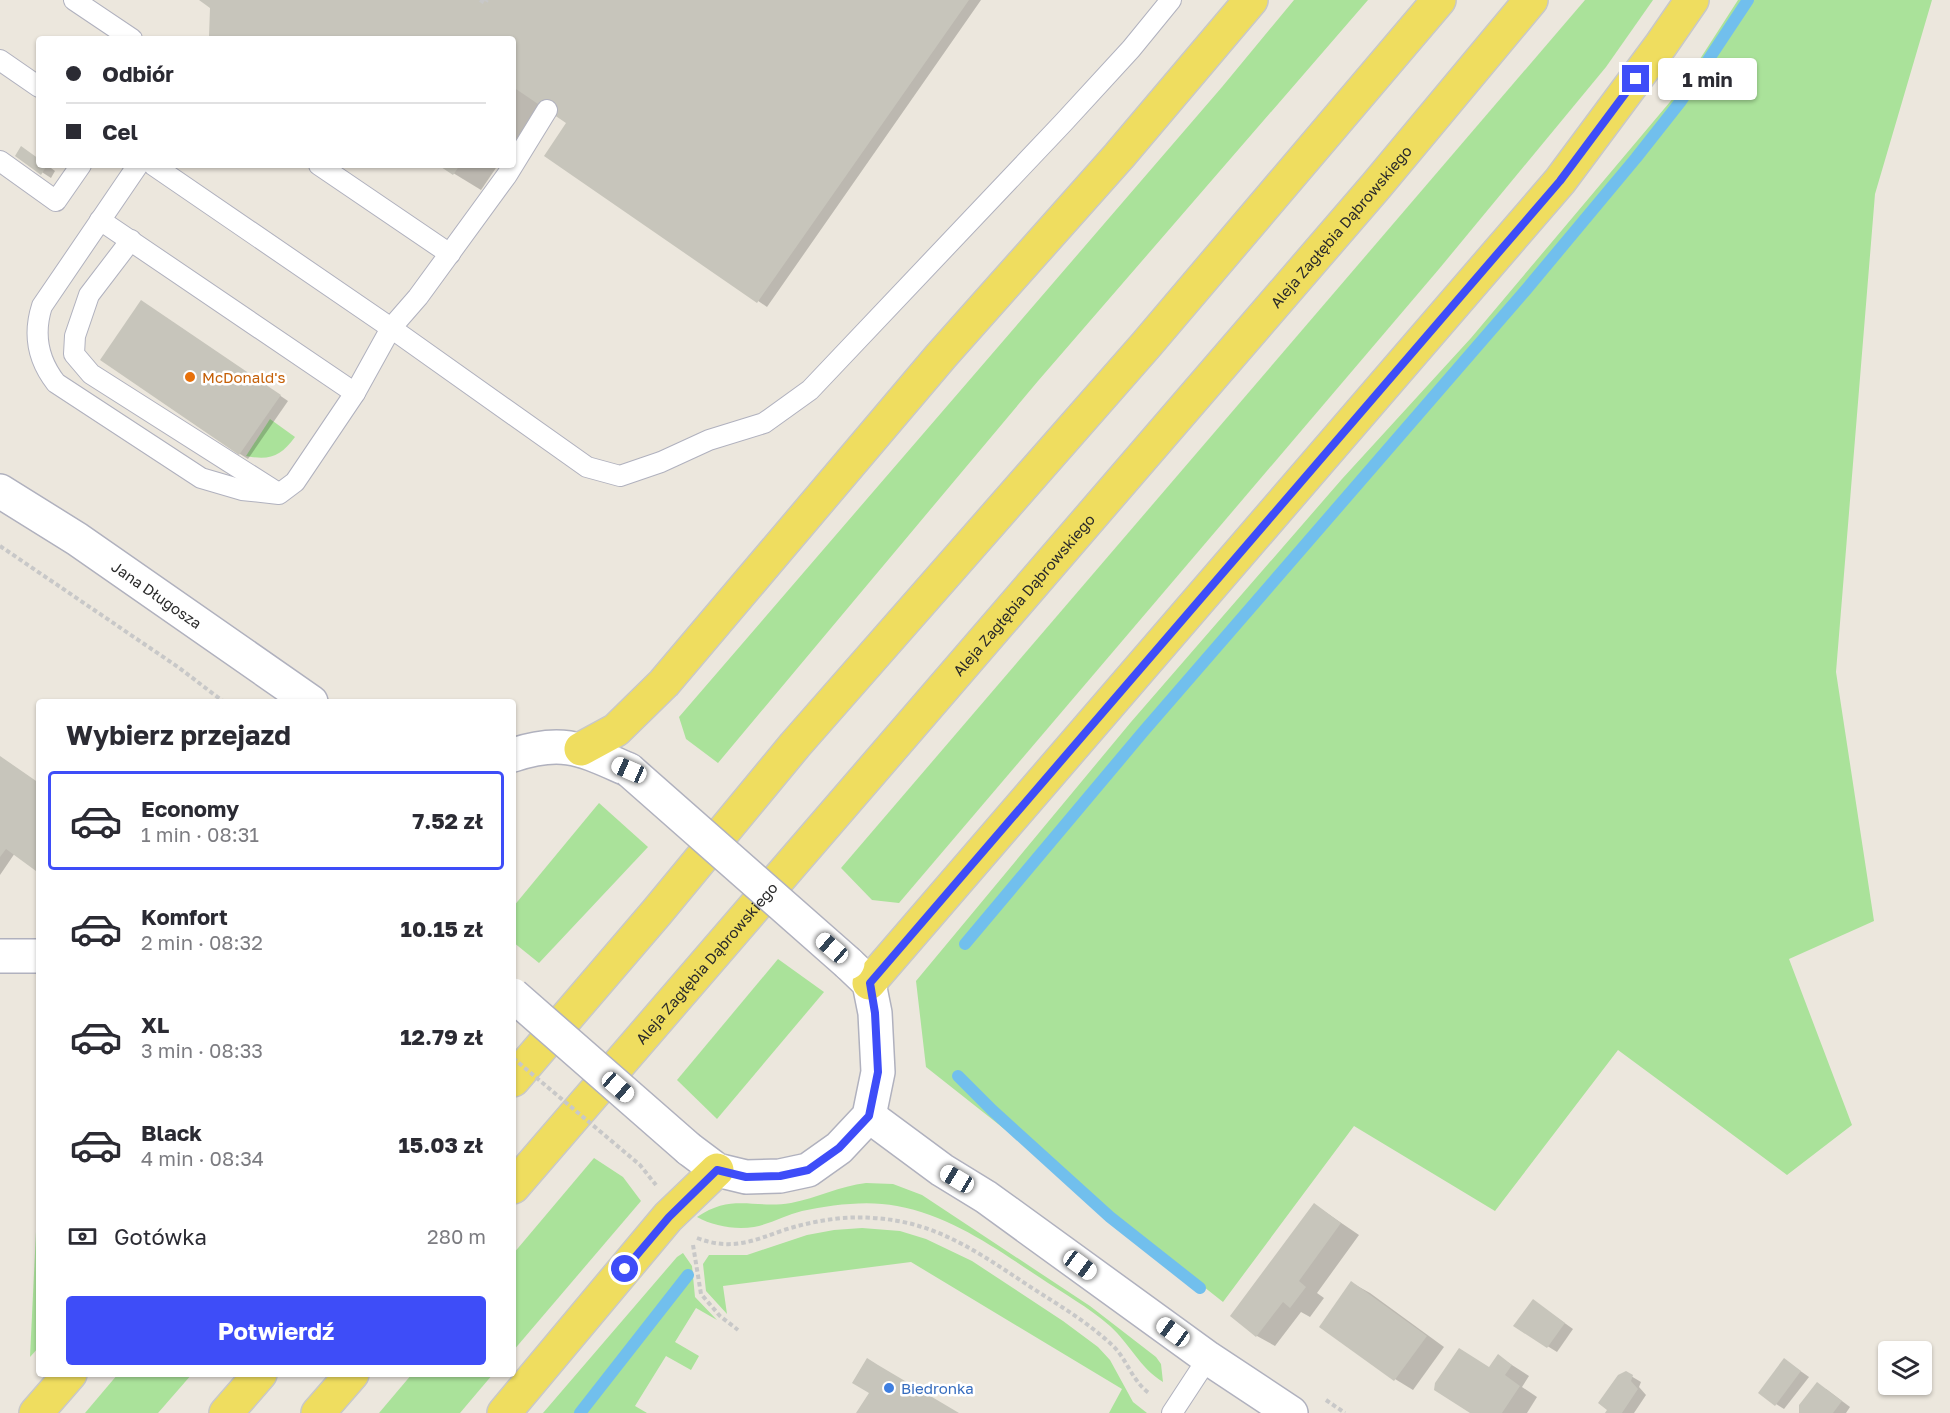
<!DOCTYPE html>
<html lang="pl">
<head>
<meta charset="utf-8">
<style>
  :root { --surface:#fff; --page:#f7f7f7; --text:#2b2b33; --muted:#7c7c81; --line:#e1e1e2; --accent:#3e4df8 }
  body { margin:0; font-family:"Golos Text",sans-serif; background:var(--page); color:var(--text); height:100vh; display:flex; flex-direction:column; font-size:22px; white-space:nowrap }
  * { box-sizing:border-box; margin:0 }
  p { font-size:20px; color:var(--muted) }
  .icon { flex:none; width:33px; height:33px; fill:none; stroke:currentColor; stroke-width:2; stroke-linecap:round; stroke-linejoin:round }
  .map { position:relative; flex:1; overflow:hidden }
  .sheet { position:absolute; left:36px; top:699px; width:480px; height:678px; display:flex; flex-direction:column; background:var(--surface); border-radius:6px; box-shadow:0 2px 4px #0004 }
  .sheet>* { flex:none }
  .guide { position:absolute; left:36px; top:36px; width:480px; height:132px; border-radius:6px; box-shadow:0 2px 4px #0004; display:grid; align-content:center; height:132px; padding:0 30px; background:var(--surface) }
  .fabs { position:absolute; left:1878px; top:1341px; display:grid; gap:12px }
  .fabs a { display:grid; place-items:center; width:54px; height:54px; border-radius:6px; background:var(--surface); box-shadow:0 2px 4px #0004; font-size:30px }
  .end { position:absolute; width:27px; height:27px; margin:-14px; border:8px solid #3e4df8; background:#fff; box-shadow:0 0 0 3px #fff }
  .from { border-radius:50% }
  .bubble { position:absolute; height:42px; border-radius:6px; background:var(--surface); box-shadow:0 2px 4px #0004; font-size:20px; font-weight:700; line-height:42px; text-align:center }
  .car { position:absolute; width:18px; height:36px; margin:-18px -9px; border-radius:8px; box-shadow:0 0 4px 2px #0007; background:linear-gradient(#fff 24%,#345 0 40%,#fff 0 76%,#345 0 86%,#fff 0) }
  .guide b { display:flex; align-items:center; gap:21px; height:57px; font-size:22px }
  .guide b+b { border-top:2px solid var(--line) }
  .guide i { width:15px; height:15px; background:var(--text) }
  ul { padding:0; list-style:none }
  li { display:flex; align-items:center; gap:18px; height:99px; margin:0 12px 9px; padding:0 18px; border:3px solid transparent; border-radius:6px }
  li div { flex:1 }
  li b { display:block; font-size:22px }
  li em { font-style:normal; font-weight:700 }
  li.selected { border-color:var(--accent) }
  li>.icon { width:54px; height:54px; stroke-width:1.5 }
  h2 { padding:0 30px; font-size:27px; line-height:72px }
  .pay { display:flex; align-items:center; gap:15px; height:66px; padding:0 30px; font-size:22px }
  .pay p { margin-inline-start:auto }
  .button { display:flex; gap:12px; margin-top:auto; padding:12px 30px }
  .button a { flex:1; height:69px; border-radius:6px; background:var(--accent); color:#fff; font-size:24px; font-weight:700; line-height:69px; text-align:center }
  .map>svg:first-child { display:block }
</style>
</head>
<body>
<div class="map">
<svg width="1950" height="1413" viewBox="0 0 1950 1413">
  <rect width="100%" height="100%" fill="#ece7dd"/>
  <g fill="#aae29a">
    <path d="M1294,0H1368L1038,381L718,763L686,739L679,717L1222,87Z"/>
    <path d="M1585,0H1653L1606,67L1439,269L899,903L872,900L841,868Z"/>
    <path d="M1738,0H1932L1875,194L1836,672L1874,921L1789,959L1852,1125L1787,1175L1618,1050L1495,1211L1354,1126L1223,1302L926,1067L916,981L1131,722L1342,479L1471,338L1680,90Z"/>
    <path d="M270,419L295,437C281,456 270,461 246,456Z"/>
    <path d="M599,803L648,847L539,963L513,942V907Z"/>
    <path d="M778,959L824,992L717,1119L677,1080Z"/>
    <path d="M594,1158L623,1177L641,1201L513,1351V1254Z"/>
    <path d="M39,1169V1347L30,1357Z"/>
    <path d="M866,1183L893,1184L922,1195L1090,1306L1156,1357L1161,1364L1163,1382C1140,1368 1130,1344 1110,1326C1088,1307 1063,1293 1039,1277C995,1248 951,1216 897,1206C866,1200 832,1205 802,1211C786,1215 770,1224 754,1227C735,1230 713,1226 697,1217C732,1193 754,1209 791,1203C817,1198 840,1186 866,1183Z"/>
    <path d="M862,1228L900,1231L926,1239L972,1261L1063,1321L1098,1347L1110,1360L1133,1402L1147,1413H1109L1122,1389L911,1262L723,1286L727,1314L706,1291L703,1264L709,1255H747L807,1235L834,1230Z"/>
    <path d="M683,1253L692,1266L695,1297L717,1320L696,1308L675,1342L699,1356L691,1370L666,1356L635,1406L647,1413H543L677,1257Z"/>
    <path d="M118,1374H192L158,1413H85Z"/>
    <path d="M412,1374H493L460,1413H379Z"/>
  </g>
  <g fill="#0003">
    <path d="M202,0H981L767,307L546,155L568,123L541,104L513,144V39H218L211,35L217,14Z"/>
    <path d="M17,156L39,159V165H47L55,171L51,178Z"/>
    <path d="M440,165H498L481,190Z"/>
    <path d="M150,307L288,401L248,459L240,454Z"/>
    <path d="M0,757L39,784V871L15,853L0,875Z"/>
    <path d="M1315,1205L1359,1235L1317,1293L1324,1298L1310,1317L1301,1312L1275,1346L1257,1336L1232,1316Z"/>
    <path d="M1352,1283L1370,1293L1444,1347L1413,1390L1395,1379Z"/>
    <path d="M1534,1301L1573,1329L1557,1352L1515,1326Z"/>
    <path d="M1498,1356L1529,1376L1522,1387L1537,1397L1527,1413H1473L1490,1369Z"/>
    <path d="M1785,1360L1809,1377L1784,1409L1776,1404Z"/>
    <path d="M1626,1373L1641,1382L1639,1387L1646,1395L1634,1413H1607Z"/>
    <path d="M1826,1389L1850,1407L1846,1413H1801Z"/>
  </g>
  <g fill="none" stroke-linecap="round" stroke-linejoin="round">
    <g stroke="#71bfed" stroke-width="12">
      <path d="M965,944L1143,732L1525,291L1636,158L1681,101L1748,0"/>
      <path d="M958,1076L992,1110L1110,1217L1200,1288"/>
      <path d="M580,1413L688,1275"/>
    </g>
  </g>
  <g fill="#c7c5bb">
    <path d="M199,0H969L757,303L544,156L566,123L513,87V39H242L209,36L210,8Z"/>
    <path d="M21,146L39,159V165H47L41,175L15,156Z"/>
    <path d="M438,165H460L453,175Z"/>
    <path d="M141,300L281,395L239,455L100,360Z"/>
    <path d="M0,756L39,783V867L36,871L6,849L0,857Z"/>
    <path d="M1314,1203L1341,1223L1299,1281L1306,1287L1290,1308L1283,1302L1256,1337L1230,1316Z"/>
    <path d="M1351,1281L1427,1336L1394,1381L1319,1327Z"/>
    <path d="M1533,1299L1565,1323L1547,1348L1513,1326Z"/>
    <path d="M1459,1348L1489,1367L1498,1354L1512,1365L1505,1375L1520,1386L1502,1413H1470L1434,1390L1435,1383Z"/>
    <path d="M867,1358L878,1365L959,1413H856L869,1393L852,1383Z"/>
    <path d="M1784,1358L1801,1371L1775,1406L1758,1393Z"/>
    <path d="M1626,1371L1633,1375L1631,1381L1638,1389L1622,1413H1605L1607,1410L1598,1403L1618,1375Z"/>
    <path d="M1817,1382L1842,1401L1833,1413H1799V1405Z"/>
  </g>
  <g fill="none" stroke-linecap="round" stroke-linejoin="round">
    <defs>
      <g id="service">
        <path d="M74,0L132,39"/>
        <path d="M0,60L39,87"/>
        <path d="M0,161L56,201L81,165"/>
        <path d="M138,165L42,306C33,334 38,360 56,383L201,478L242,490L279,494L295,482L355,393L391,328L418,297L507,175L547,110"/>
        <path d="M153,165L391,328L587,467L620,476L661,462L709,440L764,423L810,390L1063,123L1131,49L1171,0"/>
        <path d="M319,165L450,254"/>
        <path d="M100,220L355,393"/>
        <path d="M131,240L89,295L75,336L74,354L91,374L275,491"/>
        <path d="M1172,1413L1208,1358"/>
      </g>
      <g id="minor">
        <path id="s1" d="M0,491L77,539L311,702"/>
        <path d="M0,956H39"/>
      </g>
      <g id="tertiary">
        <path d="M513,755C564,738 583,750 629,770"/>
        <path d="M869,1116L942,1170L986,1197L1208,1358L1291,1413"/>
        <path d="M689,1149L717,1170L746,1177L780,1176L808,1170L839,1148L869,1116L878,1072L875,1013L869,983L848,963"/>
      </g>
      <g id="primary">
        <path d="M581,749L616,730L664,683L941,356L1119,156L1251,0"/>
        <path d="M869,983L1560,181L1661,45L1692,0"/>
        <path d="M513,1080L657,912L795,745L1146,345L1439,0"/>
        <path id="s2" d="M513,1187L1376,186L1531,0"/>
        <path d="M36,1413L70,1374"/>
        <path d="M226,1413L260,1374"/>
        <path d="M318,1413L352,1374"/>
        <path d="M504,1413L668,1217L717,1170"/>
      </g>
    </defs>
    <use href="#service" stroke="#b0b1be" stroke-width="22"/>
    <use href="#minor" stroke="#b0b1be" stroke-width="36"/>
    <use href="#tertiary" stroke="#b0b1be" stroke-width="36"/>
    <use href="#primary" stroke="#c8c8c8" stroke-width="36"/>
    <g stroke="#c8c8c8" stroke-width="4" stroke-dasharray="4.5 3" stroke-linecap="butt">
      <path d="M480,0L485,3L487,0"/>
      <path d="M0,546L178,667L224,702"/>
      <path d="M697,1238C731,1251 753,1241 784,1230C803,1224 822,1220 842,1218C922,1213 966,1244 1029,1286C1057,1304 1086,1321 1111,1344C1127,1358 1131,1380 1149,1393"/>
      <path d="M693,1245L701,1294L720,1316L738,1330"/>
      <path d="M1326,1400L1345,1413"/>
    </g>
    <use href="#service" stroke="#fff" stroke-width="20"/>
    <use href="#minor" stroke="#fff" stroke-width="33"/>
    <use href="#tertiary" stroke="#fff" stroke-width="33"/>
    <use href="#primary" stroke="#efdd5f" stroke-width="33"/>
    <defs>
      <g id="tertiary-bridge">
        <path d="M629,770L848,963"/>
        <path d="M513,995L689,1149"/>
      </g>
    </defs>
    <use href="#tertiary-bridge" stroke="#b0b1be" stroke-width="36" stroke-linecap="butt"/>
    <path stroke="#c8c8c8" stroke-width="4" stroke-dasharray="4.5 3" stroke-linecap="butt" d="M513,1058L640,1165L656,1185"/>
    <use href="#tertiary-bridge" stroke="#fff" stroke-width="33"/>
  </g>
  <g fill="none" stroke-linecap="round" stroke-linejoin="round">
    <path stroke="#3e4df8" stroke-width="8" d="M625,1269L669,1217L717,1170L746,1177L780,1176L808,1170L839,1148L869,1116L878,1072L875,1013L870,983L1560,181L1636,79"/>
  </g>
  <circle fill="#e8710a" stroke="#fff" stroke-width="2" cx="190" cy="377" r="6"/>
  <circle fill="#3f7fe0" stroke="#fff" stroke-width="2" cx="889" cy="1388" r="6"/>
  <g text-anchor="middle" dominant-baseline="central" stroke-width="5" stroke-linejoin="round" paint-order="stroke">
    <g font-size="15" fill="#2a2a2a" stroke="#fff">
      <text stroke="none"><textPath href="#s2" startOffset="1268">Aleja Zagłębia Dąbrowskiego</textPath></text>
      <text stroke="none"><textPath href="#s2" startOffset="782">Aleja Zagłębia Dąbrowskiego</textPath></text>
      <text stroke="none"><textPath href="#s1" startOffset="188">Jana Długosza</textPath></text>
      <text stroke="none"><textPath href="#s2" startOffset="296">Aleja Zagłębia Dąbrowskiego</textPath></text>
    </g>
    <g font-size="15" fill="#c56008" stroke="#fff" text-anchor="start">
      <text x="202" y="377">McDonald's</text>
    </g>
    <g font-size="15" fill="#366cbe" stroke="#fff" text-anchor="start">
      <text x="901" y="1388">Biedronka</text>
    </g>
  </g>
</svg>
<div class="fabs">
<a><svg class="icon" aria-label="layers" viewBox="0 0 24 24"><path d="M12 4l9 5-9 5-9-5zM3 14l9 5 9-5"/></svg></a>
</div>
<i class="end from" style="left:625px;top:1269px"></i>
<i class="end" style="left:1636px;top:79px"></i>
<div class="bubble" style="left:1658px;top:58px;width:99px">1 min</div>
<i class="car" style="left:629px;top:770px;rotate:294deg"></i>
<i class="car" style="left:832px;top:948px;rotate:311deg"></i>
<i class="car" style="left:618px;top:1087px;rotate:131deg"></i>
<i class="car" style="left:957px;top:1179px;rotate:301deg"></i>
<i class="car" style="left:1080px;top:1265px;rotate:126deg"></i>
<i class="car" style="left:1173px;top:1332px;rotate:306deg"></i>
<div class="guide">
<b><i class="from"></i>Odbiór</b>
<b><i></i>Cel</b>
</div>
<section class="sheet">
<h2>Wybierz przejazd</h2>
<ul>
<li class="selected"><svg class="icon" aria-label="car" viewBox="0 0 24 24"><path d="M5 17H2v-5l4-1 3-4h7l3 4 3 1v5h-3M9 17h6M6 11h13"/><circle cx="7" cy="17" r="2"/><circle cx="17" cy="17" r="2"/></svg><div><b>Economy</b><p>1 min · 08:31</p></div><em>7.52 zł</em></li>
<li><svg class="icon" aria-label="car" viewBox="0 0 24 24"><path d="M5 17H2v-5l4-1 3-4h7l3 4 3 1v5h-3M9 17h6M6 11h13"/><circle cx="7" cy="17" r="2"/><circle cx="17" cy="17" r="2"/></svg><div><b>Komfort</b><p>2 min · 08:32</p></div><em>10.15 zł</em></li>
<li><svg class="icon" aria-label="car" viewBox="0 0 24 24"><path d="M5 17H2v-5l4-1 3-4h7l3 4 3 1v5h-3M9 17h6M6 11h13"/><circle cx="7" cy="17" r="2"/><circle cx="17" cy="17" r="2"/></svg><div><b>XL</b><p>3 min · 08:33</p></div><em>12.79 zł</em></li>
<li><svg class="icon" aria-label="car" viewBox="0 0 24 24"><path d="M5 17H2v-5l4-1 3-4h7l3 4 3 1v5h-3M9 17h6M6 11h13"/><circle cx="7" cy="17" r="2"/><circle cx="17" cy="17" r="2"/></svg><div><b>Black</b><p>4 min · 08:34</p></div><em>15.03 zł</em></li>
</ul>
<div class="pay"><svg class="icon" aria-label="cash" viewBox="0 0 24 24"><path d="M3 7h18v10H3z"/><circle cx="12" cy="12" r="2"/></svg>Gotówka<p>280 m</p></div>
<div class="button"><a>Potwierdź</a></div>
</section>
</div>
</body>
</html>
